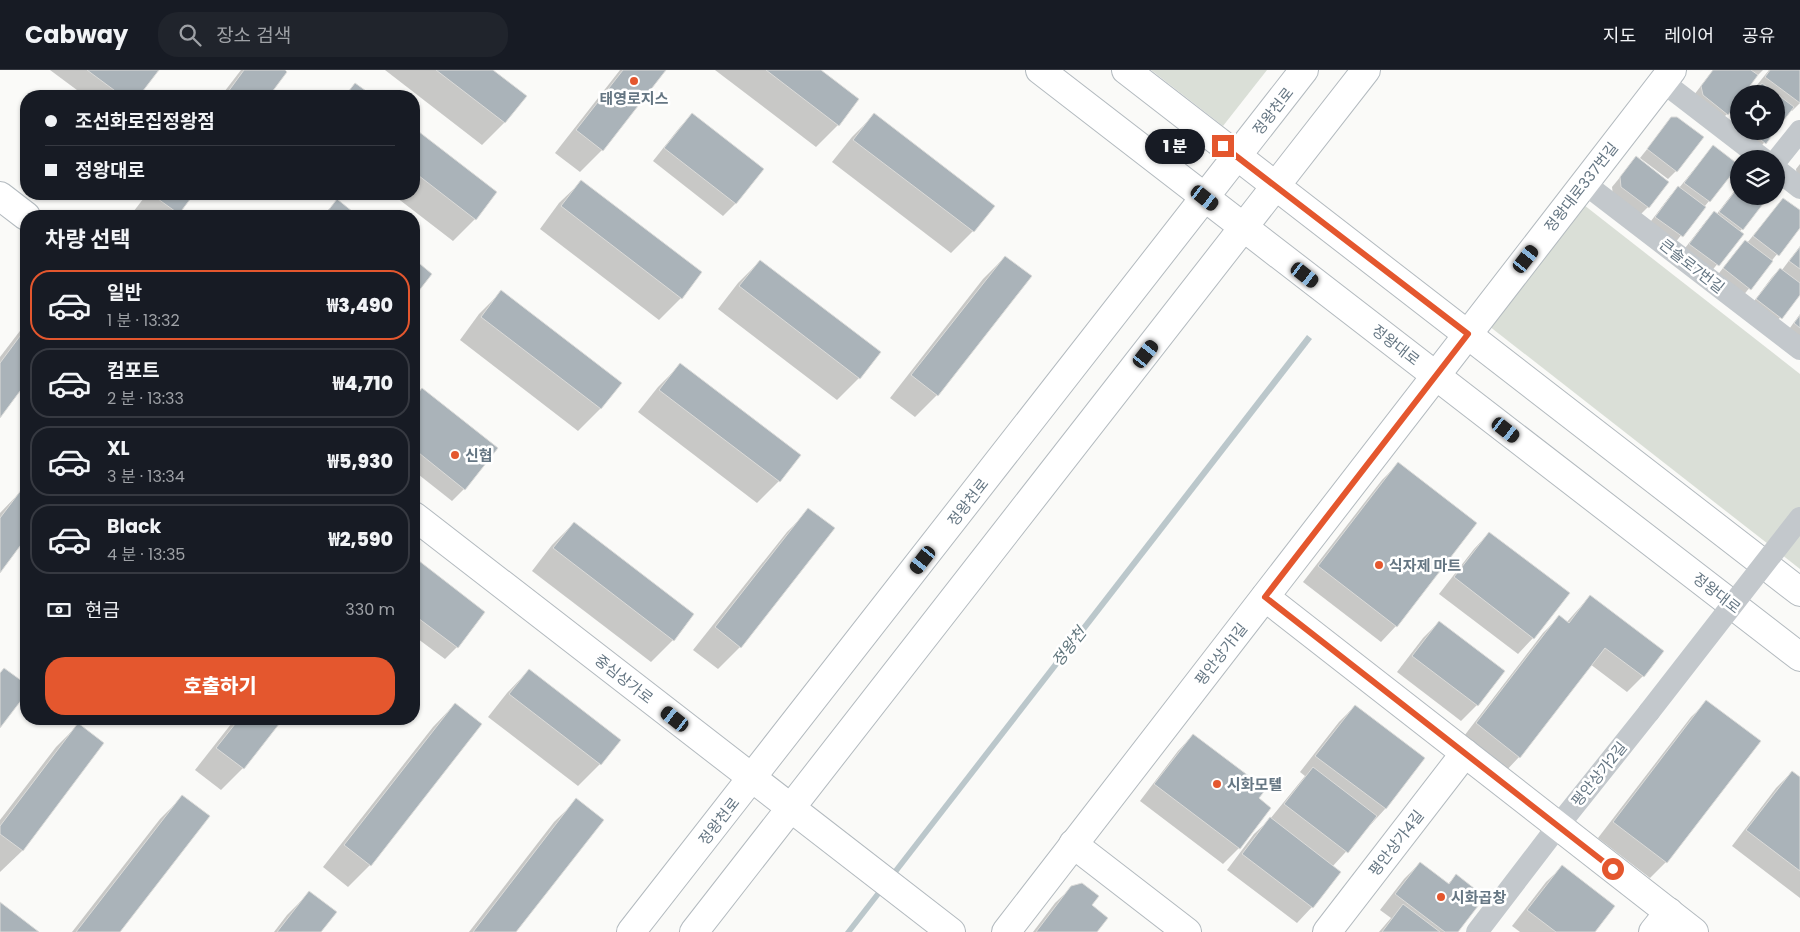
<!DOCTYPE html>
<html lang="ko">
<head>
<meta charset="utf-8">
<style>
  :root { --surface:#171b24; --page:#20242c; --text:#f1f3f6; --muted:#9ea1a6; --line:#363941; --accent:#e4572e }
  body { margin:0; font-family:Poppins,"Noto Sans KR",sans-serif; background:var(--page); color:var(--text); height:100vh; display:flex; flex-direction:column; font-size:19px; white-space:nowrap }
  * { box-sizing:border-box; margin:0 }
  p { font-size:16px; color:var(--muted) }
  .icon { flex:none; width:28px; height:28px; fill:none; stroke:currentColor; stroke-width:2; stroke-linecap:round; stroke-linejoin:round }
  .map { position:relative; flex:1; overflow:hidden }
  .details { position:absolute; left:20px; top:140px; width:400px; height:515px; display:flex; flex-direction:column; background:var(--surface); border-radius:20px; box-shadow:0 1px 4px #0004 }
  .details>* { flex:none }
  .guide { position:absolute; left:20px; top:20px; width:400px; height:110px; border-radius:20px; box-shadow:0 1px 4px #0004; display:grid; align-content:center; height:110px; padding:0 25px; background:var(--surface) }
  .buttons { position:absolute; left:1730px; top:15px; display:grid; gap:10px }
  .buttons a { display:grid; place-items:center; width:55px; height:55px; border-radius:50%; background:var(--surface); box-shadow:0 1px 4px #0004; font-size:25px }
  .end { position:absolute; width:22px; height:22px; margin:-11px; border:6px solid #e4572e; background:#fff; box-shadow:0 0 0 2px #fff }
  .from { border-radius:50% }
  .bubble { position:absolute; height:35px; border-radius:18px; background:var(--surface); box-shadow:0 1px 4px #0004; font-size:16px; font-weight:800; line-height:35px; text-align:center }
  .car { position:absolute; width:15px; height:30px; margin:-15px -8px; border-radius:6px; box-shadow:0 0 4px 1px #0007; background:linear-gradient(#222 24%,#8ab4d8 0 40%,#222 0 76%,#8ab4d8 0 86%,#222 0) }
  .guide b { display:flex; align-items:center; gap:18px; height:48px; font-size:19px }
  .guide b+b { border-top:1px solid var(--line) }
  .guide i { width:12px; height:12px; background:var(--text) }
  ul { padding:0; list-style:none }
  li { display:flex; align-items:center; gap:15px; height:70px; margin:0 10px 8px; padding:0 15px; border:2px solid var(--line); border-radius:20px }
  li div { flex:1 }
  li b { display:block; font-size:19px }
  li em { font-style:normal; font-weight:800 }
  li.current { border-color:var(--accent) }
  li>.icon { width:45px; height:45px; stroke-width:1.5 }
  h2 { padding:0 25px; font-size:22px; line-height:60px }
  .pay { display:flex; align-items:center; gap:12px; height:55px; padding:0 25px; font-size:19px }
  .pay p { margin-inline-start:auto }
  .button { display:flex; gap:10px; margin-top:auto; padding:10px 25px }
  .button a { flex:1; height:58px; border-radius:20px; background:var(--accent); color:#fff; font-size:20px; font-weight:800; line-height:58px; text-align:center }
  header { display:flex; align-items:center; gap:30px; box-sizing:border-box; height:70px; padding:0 25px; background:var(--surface); border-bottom:1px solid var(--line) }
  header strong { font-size:24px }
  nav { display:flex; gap:28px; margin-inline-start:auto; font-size:18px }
  .search { width:350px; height:45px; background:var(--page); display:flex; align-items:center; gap:12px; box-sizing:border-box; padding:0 18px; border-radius:20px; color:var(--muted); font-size:19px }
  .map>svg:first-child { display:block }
</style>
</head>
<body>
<header>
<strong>Cabway</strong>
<div class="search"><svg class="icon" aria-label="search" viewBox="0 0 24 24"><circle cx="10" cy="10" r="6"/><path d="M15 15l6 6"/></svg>장소 검색</div>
<nav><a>지도</a><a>레이어</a><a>공유</a></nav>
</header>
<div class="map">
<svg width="1800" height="862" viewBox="0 0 1800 862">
  <rect width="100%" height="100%" fill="#fafaf8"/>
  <g fill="#dadfd7">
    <path d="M1151,0H1267L1223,56Z"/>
    <path d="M1584,135L1800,304V499L1489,256Z"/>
  </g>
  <path fill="#bbc7cb" d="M1307,265L1312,269L852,862H845Z"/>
  <g fill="#0003">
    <path d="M50,0H157L138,26H85Z"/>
    <path d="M241,0H283L286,2L267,26H221Z"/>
    <path d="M385,0H491L525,26L504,53L482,75Z"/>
    <path d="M620,0H664L602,80L580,102L555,83Z"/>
    <path d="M715,0H819L838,55L816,77Z"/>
    <path d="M1713,0H1763L1739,24L1727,44L1719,52L1694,25Z"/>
    <path d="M1769,0H1800V33L1792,41L1776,24H1753L1759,17L1757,15Z"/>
    <path d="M1739,42V61H1774L1757,81L1727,58Z"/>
    <path d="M693,45L762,99L735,134L723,146L653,91L680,57Z"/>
    <path d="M874,45L973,161L951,183L832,92L852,67Z"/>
    <path d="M1672,48L1676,101L1668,109L1640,88Z"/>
    <path d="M414,59L495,123L475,149L453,171L392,124H414Z"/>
    <path d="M1713,76L1709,131L1674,174L1648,155L1670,126L1679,118Z"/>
    <path d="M1636,88L1648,137L1640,145L1613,125L1612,117Z"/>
    <path d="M1800,94V109L1797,107L1796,99Z"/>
    <path d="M582,111L681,228L659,250L540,159L559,133Z"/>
    <path d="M1739,115L1742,159L1739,162L1742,164L1710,203L1682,182L1706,151L1714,143L1716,145Z"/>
    <path d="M147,124H193L175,146H130Z"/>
    <path d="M1783,129L1800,142V156L1742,227L1716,207L1737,180L1745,172L1747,173Z"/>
    <path d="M337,131L356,146H322Z"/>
    <path d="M1800,176V223L1773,256L1749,238L1772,207L1780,199L1782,200Z"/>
    <path d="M1005,187L937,325L915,347L890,328L983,209Z"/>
    <path d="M760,191L859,308L837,330L718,239L738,213Z"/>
    <path d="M501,222L601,338L578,361L460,270L479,244Z"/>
    <path d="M1800,244V272L1787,262Z"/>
    <path d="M26,253V311L0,346V287Z"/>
    <path d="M680,295L779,411L757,433L638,342L658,317Z"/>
    <path d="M422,319L464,419L452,431L414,401V327Z"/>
    <path d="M1398,394L1396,556L1381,572L1303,512L1382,410Z"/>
    <path d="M26,409V466L0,501V443L26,416L23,414Z"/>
    <path d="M809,440L740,577L718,599L693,580L787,462Z"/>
    <path d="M574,453L673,570L651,592L532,501L552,475Z"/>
    <path d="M1489,463L1533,568L1518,584L1439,524L1474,479Z"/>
    <path d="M414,488L484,542L457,577L445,589L414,566Z"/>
    <path d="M1590,526L1662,581L1643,606L1627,622L1590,594L1519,687L1504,703L1461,670L1543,563L1559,547L1566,553Z"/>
    <path d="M1439,552L1503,601L1477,635L1461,651L1397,602L1423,568Z"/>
    <path d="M529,600L600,694L578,716L488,647L507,623Z"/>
    <path d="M1707,632L1666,792L1650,808L1598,768L1691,647Z"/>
    <path d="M455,634L370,795L348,817L323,797L433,657Z"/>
    <path d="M1355,636L1423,688L1385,739L1332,797L1312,837L1297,853L1227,800L1254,764L1270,749L1305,706L1300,702L1339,652Z"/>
    <path d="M235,649H281L243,698L221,720L195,700Z"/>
    <path d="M78,655L102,674L22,781L0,802V750L56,677Z"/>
    <path d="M1193,665L1257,729L1269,738L1239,778L1223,794L1140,731L1178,681Z"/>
    <path d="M1792,702L1800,708V828L1732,776L1776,718Z"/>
    <path d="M182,727L118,862H72L160,749Z"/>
    <path d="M577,730L515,862H469L554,752Z"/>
    <path d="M1420,793L1447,815L1456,806V862H1379L1391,848L1380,840L1404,809Z"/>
    <path d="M1562,797L1594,862H1520L1512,856L1546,812Z"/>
    <path d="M1072,817L1090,836L1096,862H1033L1055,833Z"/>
    <path d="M309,823L320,862H274L287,845Z"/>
  </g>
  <g fill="#aab3b9" stroke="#dcdcda">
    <path d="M87,0H159L139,26H122Z"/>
    <path d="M244,0H285L287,2L269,26H225Z"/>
    <path d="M436,0H493L527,26L505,53Z"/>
    <path d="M623,0H666L603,81L576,60Z"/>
    <path d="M766,0H821L859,29L839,56Z"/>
    <path d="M1713,0H1751L1758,5L1744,24H1739V31L1728,45L1703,25L1701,16Z"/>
    <path d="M1770,0H1800V33L1765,7Z"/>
    <path d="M355,13L373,26H345Z"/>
    <path d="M1762,13L1794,37L1776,60V24H1753Z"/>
    <path d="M692,43L764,99L736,134L664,78Z"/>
    <path d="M874,43L995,136L974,162L853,70Z"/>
    <path d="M1671,47H1677L1704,67L1677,102L1647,79Z"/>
    <path d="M414,58L497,122L476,150L414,102Z"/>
    <path d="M1750,61H1775L1766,74Z"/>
    <path d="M1713,75L1739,95L1710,132L1684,113Z"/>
    <path d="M1636,86L1669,112L1649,138L1621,117L1620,107Z"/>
    <path d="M581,110L702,202L682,229L561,136Z"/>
    <path d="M1678,116L1706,137L1683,167L1655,147Z"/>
    <path d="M1739,116V126H1769L1743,160L1719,142Z"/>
    <path d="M151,124H194L179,144Z"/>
    <path d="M1783,128L1800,140V158L1779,186L1753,166Z"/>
    <path d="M337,129L358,146H324Z"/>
    <path d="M1714,141L1744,164L1719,196L1689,174Z"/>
    <path d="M1745,170L1773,191L1751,220L1723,198Z"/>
    <path d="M1800,177V199L1789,191Z"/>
    <path d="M1005,186L1032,206L938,326L911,305Z"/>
    <path d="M414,189L432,204L414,227Z"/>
    <path d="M760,190L881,282L860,309L739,216Z"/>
    <path d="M1780,198L1800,213V225L1782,249L1756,229Z"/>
    <path d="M501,220L622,313L601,339L481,247Z"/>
    <path d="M1800,245V258L1794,253Z"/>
    <path d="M26,258V313L0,348V293Z"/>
    <path d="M680,293L801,385L780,412L659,320Z"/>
    <path d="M422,318L498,378L465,420L414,379V328Z"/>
    <path d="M1398,392L1477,453L1397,557L1318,496Z"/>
    <path d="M25,415L26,468L0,503V448Z"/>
    <path d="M808,438L835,458L741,578L715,557Z"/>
    <path d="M574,452L694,544L674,571L553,478Z"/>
    <path d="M1489,462L1570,523L1534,569L1454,507Z"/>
    <path d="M414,487L485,542L458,578L414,545Z"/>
    <path d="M1590,525L1664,581L1644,607L1605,578L1520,688L1476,653L1559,545L1569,553Z"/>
    <path d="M1439,551L1505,601L1478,636L1412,586Z"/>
    <path d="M4,598L26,614V624L0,658V603Z"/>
    <path d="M529,599L621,670L601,695L509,624Z"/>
    <path d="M1706,630L1761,671L1667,793L1613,752Z"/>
    <path d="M455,633L482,654L371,796L344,775Z"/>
    <path d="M1355,635L1425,688L1386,739L1315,686Z"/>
    <path d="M239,649H283L244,699L216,678Z"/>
    <path d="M78,653L104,673L23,781L0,764V756Z"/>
    <path d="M1193,664L1266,719L1259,728L1271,738L1240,779L1154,714Z"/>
    <path d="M1313,697L1377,746L1348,783L1284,734Z"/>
    <path d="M1792,701L1800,707V801L1746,760Z"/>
    <path d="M182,725L210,746L120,862H76Z"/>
    <path d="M576,728L604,750L516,862H473Z"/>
    <path d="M1270,747L1341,802L1313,838L1242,784Z"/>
    <path d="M1420,792L1449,814L1456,804L1485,827L1458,862H1445L1395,824Z"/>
    <path d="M1562,795L1615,836L1595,862H1556L1527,840Z"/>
    <path d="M1082,813L1099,826L1092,835L1108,848L1097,862H1036L1071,816Z"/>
    <path d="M309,821L337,842L321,862H277Z"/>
    <path d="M0,832L39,862H0Z"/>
    <path d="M1403,834L1440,862H1382Z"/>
  </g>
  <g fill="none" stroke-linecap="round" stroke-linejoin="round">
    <defs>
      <g id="secondary">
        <path d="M1040,0L1800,587"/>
        <path d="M1126,0L1800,522"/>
        <path d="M0,126L26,146"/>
        <path d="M414,446L951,862"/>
        <path d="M1265,527L1694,862"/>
        <path d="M1073,774L1187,862"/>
        <path d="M631,862L1304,0"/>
        <path d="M694,862L1366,0"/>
        <path d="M1006,862L1672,0"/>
        <path d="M1327,862L1465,683"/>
        <path d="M1653,862L1669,842"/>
      </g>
    </defs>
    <use href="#secondary" stroke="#b3babf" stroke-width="30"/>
    <g stroke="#c3c8cc" stroke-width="22">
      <path d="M1663,12L1763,89"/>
      <path d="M1776,91L1800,61"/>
      <path d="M1776,99L1800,118"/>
      <path d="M1584,113L1800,279"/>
      <path d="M1477,862L1558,756L1649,642"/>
    </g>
    <use href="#secondary" stroke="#fff" stroke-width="28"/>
    <path stroke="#c3c8cc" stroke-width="22" d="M1649,642L1800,448"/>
  </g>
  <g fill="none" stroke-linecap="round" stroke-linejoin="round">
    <path stroke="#e4572e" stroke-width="6" d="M1223,76L1468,264L1265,527L1613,799"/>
  </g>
  <g fill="#e4572e" stroke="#fff" stroke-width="2">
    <circle cx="634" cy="11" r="5"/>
    <circle cx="455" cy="385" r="5"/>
    <circle cx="1379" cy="495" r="5"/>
    <circle cx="1217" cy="714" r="5"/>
    <circle cx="1441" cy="827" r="5"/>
  </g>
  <g text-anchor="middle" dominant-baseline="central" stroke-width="5" stroke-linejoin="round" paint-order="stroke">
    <g font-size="15" font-weight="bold" fill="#657683" stroke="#fff" text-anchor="start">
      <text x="634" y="28" text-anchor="middle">태영로지스</text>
      <text x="465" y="385">신협</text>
      <text x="1389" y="495">식자제 마트</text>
      <text x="1227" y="714">시화모텔</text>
      <text x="1451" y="827">시화곱창</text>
    </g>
    <g font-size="15" fill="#657683" stroke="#fff">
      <text transform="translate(1273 41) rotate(-52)">정왕천로</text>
      <text transform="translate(1581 117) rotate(-52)">정왕대로337번길</text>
      <text transform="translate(1692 196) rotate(38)">큰솔로7번길</text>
      <text transform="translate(1396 275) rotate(38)">정왕대로</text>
      <text transform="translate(968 432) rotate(-52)">정왕천로</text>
      <text transform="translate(1717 523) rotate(38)">정왕대로</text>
      <text transform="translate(1221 584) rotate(-52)">평안상가1길</text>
      <text transform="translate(624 609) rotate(38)">중심상가로</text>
      <text transform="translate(1599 704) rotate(-51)">평안상가2길</text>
      <text transform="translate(719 751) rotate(-52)">정왕천로</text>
      <text transform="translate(1396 773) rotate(-52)">평안상가4길</text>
    </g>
    <g font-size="16" font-style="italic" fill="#60757c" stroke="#fff">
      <text transform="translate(1069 577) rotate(-52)">정왕천</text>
    </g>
  </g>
</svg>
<div class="buttons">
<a><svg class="icon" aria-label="locate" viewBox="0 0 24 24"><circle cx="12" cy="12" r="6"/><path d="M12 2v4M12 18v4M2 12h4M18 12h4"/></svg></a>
<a><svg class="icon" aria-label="layers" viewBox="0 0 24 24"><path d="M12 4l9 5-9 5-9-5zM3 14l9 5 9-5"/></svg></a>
</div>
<i class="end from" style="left:1613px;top:799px"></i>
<i class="end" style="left:1223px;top:76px"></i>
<div class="bubble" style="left:1145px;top:59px;width:60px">1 분</div>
<i class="car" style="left:1205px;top:128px;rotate:128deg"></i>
<i class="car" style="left:1526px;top:189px;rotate:38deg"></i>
<i class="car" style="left:1305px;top:205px;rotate:128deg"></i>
<i class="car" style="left:1146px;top:284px;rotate:38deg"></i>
<i class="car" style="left:1506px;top:360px;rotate:128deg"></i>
<i class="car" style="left:923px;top:490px;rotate:218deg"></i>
<i class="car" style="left:675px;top:649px;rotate:308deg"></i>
<div class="guide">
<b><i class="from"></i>조선화로집정왕점</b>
<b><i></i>정왕대로</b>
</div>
<section class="details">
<h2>차량 선택</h2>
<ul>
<li class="current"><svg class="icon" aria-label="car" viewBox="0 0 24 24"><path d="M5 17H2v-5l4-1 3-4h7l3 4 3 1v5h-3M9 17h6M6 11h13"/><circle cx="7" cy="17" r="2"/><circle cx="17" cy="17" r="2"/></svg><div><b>일반</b><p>1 분 · 13:32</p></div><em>₩3,490</em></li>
<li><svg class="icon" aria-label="car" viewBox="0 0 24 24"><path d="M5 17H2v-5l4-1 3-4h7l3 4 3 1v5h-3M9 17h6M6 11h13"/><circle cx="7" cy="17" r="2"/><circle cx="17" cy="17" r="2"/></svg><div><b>컴포트</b><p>2 분 · 13:33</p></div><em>₩4,710</em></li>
<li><svg class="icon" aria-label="car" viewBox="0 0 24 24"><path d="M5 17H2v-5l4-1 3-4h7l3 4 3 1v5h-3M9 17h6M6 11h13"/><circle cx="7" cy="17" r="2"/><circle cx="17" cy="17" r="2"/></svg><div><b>XL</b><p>3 분 · 13:34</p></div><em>₩5,930</em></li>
<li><svg class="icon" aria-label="car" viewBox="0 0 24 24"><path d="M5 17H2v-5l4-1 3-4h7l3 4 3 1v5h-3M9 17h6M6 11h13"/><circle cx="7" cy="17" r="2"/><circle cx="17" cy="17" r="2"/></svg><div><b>Black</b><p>4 분 · 13:35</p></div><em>₩2,590</em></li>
</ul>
<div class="pay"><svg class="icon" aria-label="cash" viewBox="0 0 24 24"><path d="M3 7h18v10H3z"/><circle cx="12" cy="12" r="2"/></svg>현금<p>330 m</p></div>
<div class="button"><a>호출하기</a></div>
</section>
</div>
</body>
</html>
